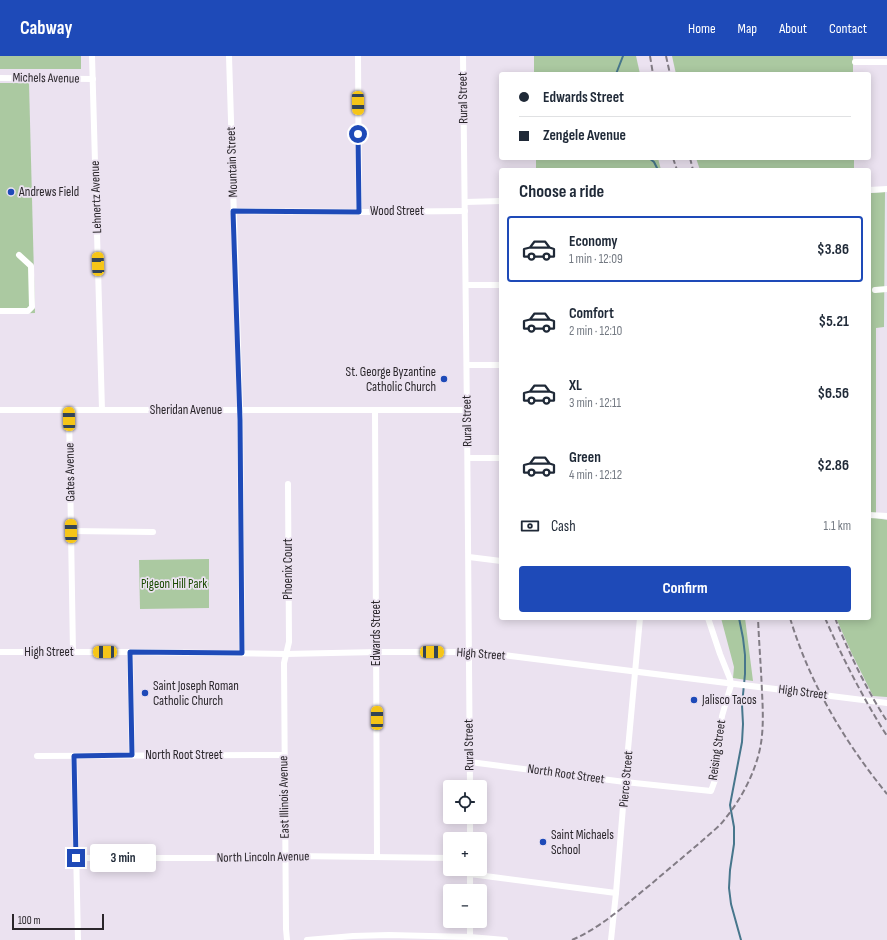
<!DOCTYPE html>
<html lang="en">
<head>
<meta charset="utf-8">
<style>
  :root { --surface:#fff; --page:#f6f6f7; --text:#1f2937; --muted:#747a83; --line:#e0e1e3; --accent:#1e4ab8 }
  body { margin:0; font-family:"Sofia Sans Condensed",sans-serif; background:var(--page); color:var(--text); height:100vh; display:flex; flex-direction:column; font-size:15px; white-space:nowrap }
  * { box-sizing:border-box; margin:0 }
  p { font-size:13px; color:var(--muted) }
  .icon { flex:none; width:22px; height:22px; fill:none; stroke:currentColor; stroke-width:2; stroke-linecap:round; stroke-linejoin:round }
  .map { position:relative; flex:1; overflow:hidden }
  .panel { position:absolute; left:499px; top:112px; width:372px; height:452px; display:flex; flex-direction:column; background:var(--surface); border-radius:4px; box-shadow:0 2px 10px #0003 }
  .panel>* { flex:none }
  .guide { position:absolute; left:499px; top:16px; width:372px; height:88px; border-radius:4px; box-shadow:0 2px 10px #0003; display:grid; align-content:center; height:88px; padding:0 20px; background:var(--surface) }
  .controls { position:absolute; left:443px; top:724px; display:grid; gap:8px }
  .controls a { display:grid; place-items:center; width:44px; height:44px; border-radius:4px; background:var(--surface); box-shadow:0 2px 10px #0003; font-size:20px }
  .scale { position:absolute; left:12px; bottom:10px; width:92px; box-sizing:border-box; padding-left:4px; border:2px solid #2a262b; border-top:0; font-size:11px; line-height:14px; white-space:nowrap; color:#2a262b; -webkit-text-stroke:3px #ebe2f0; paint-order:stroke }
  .end { position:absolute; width:18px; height:18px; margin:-9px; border:5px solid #1e4ab8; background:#fff; box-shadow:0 0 0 2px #fff }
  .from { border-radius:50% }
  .bubble { position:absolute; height:28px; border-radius:4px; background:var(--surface); box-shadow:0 2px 10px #0003; font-size:13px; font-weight:700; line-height:28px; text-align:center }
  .car { position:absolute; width:12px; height:24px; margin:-12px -6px; border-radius:5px; box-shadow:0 0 3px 1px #0007; background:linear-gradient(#f5c518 24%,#345 0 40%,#f5c518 0 76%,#345 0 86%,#f5c518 0) }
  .guide b { display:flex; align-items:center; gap:14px; height:38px; font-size:15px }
  .guide b+b { border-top:1px solid var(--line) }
  .guide i { width:10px; height:10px; background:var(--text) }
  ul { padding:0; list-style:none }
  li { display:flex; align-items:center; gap:12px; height:66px; margin:0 8px 6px; padding:0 12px; border:2px solid transparent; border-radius:4px }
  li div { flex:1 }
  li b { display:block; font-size:15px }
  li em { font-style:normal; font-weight:700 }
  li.on { border-color:var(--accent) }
  li>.icon { width:36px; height:36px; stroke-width:1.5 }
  h2 { padding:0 20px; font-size:18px; line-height:48px }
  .pay { display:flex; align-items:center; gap:10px; height:44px; padding:0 20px; font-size:15px }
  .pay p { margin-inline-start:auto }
  .cta { display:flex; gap:8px; margin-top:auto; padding:8px 20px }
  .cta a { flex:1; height:46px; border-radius:4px; background:var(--accent); color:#fff; font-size:16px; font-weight:700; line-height:46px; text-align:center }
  header { display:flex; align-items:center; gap:24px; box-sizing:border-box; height:56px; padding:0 20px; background:var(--accent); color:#fff }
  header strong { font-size:19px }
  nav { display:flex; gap:22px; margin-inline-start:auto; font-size:14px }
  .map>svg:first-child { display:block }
</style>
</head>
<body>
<header>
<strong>Cabway</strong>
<nav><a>Home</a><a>Map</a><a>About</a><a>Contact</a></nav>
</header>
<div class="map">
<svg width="887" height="884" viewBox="0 0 887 884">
  <rect width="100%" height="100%" fill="#ebe2f0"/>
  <g fill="#abc9a1">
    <rect x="0" y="0" width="81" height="13"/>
    <path d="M534,0H636L640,18H534Z"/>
    <path d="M672,0H853V18H676Z"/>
    <path d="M0,27H29L35,257L0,258Z"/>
    <path d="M536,102H658L661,114H536Z"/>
    <path d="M696,102H854V114H700Z"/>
    <path d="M885,136L884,271L876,272V462L887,464V641L873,640L852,598L836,562H869V137Z"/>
    <path d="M209,503V552L140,553L139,504Z"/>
    <path d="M721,562H745L753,625L733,622L734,611Z"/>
  </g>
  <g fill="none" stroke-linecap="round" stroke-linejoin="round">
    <g stroke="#47768c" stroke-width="2">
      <path d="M616,18L623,0"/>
      <path d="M649,102L654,106L658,114"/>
      <path d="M739,562L743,582L745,599V618L742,649L743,668L742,686L730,749L734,771V788L730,814L729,832L731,848L741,884"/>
    </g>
    <g stroke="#fff" stroke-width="6">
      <path d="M92,0L102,354"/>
      <path d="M229,0L240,354L242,597"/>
      <path d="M358,0L359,156"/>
      <path d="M463,0L467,362L470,731"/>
      <path d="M855,6H887"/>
      <path d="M0,22L93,23"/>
      <path d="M869,134L887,133"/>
      <path d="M465,146L501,145"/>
      <path d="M233,155L359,156L465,155"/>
      <path d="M466,229H501"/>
      <path d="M875,234L887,233"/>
      <path d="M0,255H28L32,251L31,210L19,199"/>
      <path d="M467,309H501"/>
      <path d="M0,354H467"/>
      <path d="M69,354L73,597"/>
      <path d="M375,354L377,800"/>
      <path d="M468,402H501"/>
      <path d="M869,459L887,460"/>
      <path d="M71,475L153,476"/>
      <path d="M469,501L501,505"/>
      <path d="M0,596H130L286,598L377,596H479L887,647"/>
      <path d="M130,596L132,699"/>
      <path d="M37,700L284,699"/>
      <path d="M74,700L78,884"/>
      <path d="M470,706L625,726L711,735L715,724L722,660L731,629L730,623L720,598L708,562"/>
      <path d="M470,761V783"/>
      <path d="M77,802H272L295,800L450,802"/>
      <path d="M470,818L616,837"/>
      <path d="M470,835V813"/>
      <path d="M470,881V865"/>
      <path d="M287,884L286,873L284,607L289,586L288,428"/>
      <path d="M307,884L353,880L389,879L470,881L505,884"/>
      <path d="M611,884L616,837L625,726L640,562"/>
    </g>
    <g stroke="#827c85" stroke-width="2" stroke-dasharray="6 3" stroke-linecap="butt">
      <path d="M650,0L653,18"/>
      <path d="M666,0L670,18"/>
      <path d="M673,102L677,114"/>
      <path d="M690,102L693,114"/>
      <path d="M790,562C810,628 844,685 887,738"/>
      <path d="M825,562C843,603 863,642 887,680"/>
      <path d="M835,562C849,597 866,633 887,665"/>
      <path d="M572,884C602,871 625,849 650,829C673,809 697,790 720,769C738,748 752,724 759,697C764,677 763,656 762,636C761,611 759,587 758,562"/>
    </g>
  </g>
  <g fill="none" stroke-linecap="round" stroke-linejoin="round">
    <path stroke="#1e4ab8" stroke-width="5" d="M76,802L74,700L132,699L130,596L242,597L240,364L233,155L359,156L358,78"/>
  </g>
  <g fill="#1e4ab8" stroke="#ebe2f0" stroke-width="1.5">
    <circle cx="11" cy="136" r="4"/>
    <circle cx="444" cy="323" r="4"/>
    <circle cx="145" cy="637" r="4"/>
    <circle cx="694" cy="644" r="4"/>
    <circle cx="543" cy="786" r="4"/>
  </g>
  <g text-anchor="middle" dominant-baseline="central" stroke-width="3.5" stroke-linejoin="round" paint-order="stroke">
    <g font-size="13" fill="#2a262b" stroke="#ebe2f0">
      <text transform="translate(46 22) rotate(1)">Michels Avenue</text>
      <text transform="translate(463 42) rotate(-91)">Rural Street</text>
      <text transform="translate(232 106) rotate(-92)">Mountain Street</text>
      <text transform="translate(96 141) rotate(-92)">Lehnertz Avenue</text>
      <text x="397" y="155">Wood Street</text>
      <text x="186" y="354">Sheridan Avenue</text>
      <text transform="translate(467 365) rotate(-91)">Rural Street</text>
      <text transform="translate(70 416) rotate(-91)">Gates Avenue</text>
      <text transform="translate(288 513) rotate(-90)">Phoenix Court</text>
      <text transform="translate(376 577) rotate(-90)">Edwards Street</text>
      <text x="49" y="596">High Street</text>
      <text transform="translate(481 598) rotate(4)">High Street</text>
      <text transform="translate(803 636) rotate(7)">High Street</text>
      <text transform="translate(469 689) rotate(-91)">Rural Street</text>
      <text transform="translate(717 694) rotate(-82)">Reising Street</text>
      <text x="184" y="699">North Root Street</text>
      <text transform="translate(566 718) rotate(8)">North Root Street</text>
      <text transform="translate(626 723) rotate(-85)">Pierce Street</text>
      <text transform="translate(284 741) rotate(-91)">East Illinois Avenue</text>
      <text transform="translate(263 801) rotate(-1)">North Lincoln Avenue</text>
    </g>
    <g font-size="13" fill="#2a262b" stroke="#ebe2f0" text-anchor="start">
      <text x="19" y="136">Andrews Field</text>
      <text x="436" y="316" text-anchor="end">St. George Byzantine<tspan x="436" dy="15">Catholic Church</tspan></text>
      <text x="153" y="630">Saint Joseph Roman<tspan x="153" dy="15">Catholic Church</tspan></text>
      <text x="702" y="644">Jalisco Tacos</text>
      <text x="551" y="779">Saint Michaels<tspan x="551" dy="15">School</tspan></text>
    </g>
    <g font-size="13" fill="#194900" stroke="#ebe2f0">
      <text x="174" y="528">Pigeon Hill Park</text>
    </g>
  </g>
</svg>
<div class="controls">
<a><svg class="icon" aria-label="locate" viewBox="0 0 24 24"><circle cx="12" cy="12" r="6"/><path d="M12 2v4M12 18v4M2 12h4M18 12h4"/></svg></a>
<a>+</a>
<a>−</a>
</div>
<div class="scale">100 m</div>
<i class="end from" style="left:358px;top:78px"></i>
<i class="end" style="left:76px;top:802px"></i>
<div class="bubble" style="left:90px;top:788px;width:66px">3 min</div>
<i class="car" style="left:358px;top:47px;rotate:179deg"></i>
<i class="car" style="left:98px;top:208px;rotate:358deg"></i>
<i class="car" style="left:69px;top:363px;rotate:359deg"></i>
<i class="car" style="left:71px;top:475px;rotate:359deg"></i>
<i class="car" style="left:105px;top:596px;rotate:270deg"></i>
<i class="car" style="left:432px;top:596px;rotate:90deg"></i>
<i class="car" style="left:377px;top:662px;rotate:0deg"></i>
<div class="guide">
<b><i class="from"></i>Edwards Street</b>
<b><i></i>Zengele Avenue</b>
</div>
<section class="panel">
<h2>Choose a ride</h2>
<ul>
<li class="on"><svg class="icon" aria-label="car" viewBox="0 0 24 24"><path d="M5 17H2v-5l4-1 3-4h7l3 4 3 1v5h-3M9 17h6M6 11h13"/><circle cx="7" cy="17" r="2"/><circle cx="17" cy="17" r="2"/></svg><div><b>Economy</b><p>1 min · 12:09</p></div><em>$3.86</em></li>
<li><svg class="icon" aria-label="car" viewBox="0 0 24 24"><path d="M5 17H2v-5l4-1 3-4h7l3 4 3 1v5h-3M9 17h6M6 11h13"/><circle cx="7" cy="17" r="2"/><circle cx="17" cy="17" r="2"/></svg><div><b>Comfort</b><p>2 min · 12:10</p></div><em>$5.21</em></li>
<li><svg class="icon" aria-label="car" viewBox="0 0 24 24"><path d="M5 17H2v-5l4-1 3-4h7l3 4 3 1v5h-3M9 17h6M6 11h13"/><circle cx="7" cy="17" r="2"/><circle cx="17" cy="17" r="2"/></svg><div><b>XL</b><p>3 min · 12:11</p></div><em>$6.56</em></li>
<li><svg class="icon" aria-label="car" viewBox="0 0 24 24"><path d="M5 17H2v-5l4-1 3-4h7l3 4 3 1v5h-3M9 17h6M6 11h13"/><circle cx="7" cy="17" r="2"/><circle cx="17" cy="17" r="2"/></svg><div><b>Green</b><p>4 min · 12:12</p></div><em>$2.86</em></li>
</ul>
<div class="pay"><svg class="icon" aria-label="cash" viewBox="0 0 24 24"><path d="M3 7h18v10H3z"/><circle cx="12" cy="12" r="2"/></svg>Cash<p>1.1 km</p></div>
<div class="cta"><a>Confirm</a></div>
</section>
</div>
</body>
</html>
